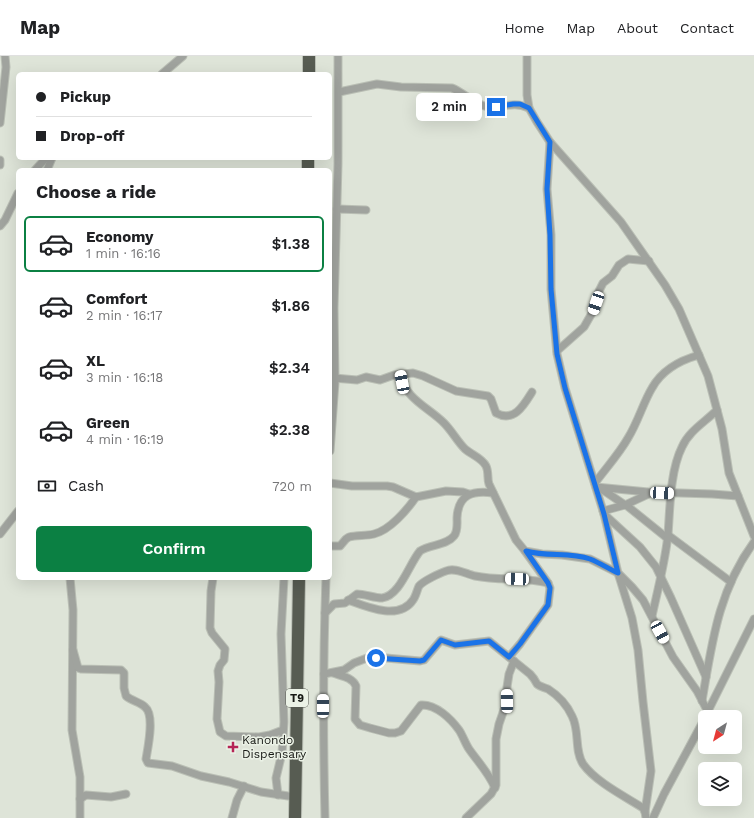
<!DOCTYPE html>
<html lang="en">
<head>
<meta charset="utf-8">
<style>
  :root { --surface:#fff; --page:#f2f2f2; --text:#202124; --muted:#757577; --line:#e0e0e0; --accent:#0b8043 }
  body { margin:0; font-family:"Work Sans",sans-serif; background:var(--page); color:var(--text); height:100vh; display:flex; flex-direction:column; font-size:15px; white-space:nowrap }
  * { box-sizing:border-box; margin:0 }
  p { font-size:13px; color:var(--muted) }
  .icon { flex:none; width:22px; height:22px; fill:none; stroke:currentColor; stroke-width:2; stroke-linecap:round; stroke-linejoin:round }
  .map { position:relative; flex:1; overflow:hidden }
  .sheet { position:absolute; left:16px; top:112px; width:316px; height:412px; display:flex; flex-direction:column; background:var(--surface); border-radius:6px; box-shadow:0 4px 16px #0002 }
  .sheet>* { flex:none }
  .guide { position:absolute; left:16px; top:16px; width:316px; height:88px; border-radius:6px; box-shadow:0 4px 16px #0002; display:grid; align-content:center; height:88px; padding:0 20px; background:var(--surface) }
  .needle { width:26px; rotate:216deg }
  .buttons { position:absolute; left:698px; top:654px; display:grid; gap:8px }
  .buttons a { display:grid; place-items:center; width:44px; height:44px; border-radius:6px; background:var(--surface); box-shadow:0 4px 16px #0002; font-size:20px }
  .end { position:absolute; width:18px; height:18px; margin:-9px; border:5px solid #1a73e8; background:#fff; box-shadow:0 0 0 2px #fff }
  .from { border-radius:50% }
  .bubble { position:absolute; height:28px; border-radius:6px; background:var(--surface); box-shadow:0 4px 16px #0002; font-size:13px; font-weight:600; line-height:28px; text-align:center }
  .car { position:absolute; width:12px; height:24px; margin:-12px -6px; border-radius:5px; box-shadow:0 0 3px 1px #0007; background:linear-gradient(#fff 24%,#345 0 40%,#fff 0 76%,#345 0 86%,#fff 0) }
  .guide b { display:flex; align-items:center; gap:14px; height:38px; font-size:15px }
  .guide b+b { border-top:1px solid var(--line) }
  .guide i { width:10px; height:10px; background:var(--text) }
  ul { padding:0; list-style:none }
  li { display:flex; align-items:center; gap:12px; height:56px; margin:0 8px 6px; padding:0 12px; border:2px solid transparent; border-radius:6px }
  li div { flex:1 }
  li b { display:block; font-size:15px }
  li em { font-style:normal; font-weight:600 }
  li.current { border-color:var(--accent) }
  li>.icon { width:36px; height:36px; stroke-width:1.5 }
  h2 { padding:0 20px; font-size:18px; line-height:48px }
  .pay { display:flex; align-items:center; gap:10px; height:44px; padding:0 20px; font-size:15px }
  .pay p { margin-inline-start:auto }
  .button { display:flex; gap:8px; margin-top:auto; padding:8px 20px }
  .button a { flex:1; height:46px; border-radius:6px; background:var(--accent); color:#fff; font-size:16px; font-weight:600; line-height:46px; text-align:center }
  header { display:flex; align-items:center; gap:24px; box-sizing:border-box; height:56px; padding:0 20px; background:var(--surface); border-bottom:1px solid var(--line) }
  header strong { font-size:19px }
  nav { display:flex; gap:22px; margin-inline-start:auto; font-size:14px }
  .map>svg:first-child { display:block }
</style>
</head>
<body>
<header>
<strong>Map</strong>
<nav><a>Home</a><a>Map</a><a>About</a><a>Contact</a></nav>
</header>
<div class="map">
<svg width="754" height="762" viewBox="0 0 754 762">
  <rect width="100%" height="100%" fill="#dee4d8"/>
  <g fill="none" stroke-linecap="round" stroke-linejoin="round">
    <defs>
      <g id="street">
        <path d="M527,0V39L529,52L537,66L550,86L621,166L665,229L679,253L708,320L722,373L729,417L754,480"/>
        <path d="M162,18L183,0"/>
        <path d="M339,36L377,28L401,31L452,32C464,37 475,49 488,51C505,53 510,44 529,52"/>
        <path d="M0,67L6,11L5,0"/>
        <path d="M550,86L547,133L551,179V233L557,298L565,332L604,458L618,517L632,562L638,594L643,646L651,715L645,756"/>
        <path d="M0,104V109"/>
        <path d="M35,114L46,102"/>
        <path d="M47,114L52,102"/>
        <path d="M337,153L366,154"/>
        <path d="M0,170L5,164L18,137"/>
        <path d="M557,295L584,271L592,257L599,235L603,227L612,220L619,209L628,203L649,205"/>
        <path d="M400,318C405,343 428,351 444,367C452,375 457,385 465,393C472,399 482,402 486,410C489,416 487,423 489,428L516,484L525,495L542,498L562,499L590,503L618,517L632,531L643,544L673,601L697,635L708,656"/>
        <path d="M334,322L357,324L366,321L380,324L394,319L413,317L423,320L456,335L488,340L491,343L496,357C514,367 524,349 532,336"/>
        <path d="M330,395L335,326L334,252L338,108V0"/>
        <path d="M330,427L352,430H387L393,431L416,441L446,435L463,436L469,438"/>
        <path d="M595,427C606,412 619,398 628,382C638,366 643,347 652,332C662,314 681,304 699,299"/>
        <path d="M596,431L648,436L712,438L738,440"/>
        <path d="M600,432L625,449"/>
        <path d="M626,449L667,482"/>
        <path d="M603,455L625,449L653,436"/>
        <path d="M604,458L640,491L656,511L671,542L706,621"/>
        <path d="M0,478L18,455"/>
        <path d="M668,479L731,526"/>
        <path d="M330,490H340L346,483L349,481C357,479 366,480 374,478C390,474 407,454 416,441"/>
        <path d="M70,522L73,554L72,674L80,721V762"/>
        <path d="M213,522L211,535L210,572L212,577L225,593L224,604L220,609L218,615L219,626L217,663L220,676L226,680L259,681L270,679L283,674"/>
        <path d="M348,544C367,551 399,565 413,544C416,540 417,534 419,530C423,525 440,517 446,515C455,511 466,518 475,520C499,525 525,521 548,527"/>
        <path d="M325,557L334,548L345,547L357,538C365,538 374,542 382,542C400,540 409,508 420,495C430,488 446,490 454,480C458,475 457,468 457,462C458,439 472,434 493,437"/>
        <path d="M652,560C658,533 665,506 668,479C670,452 670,415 682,391C689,375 705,366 717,354"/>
        <path d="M73,594L78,612L81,613L121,614L124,617V632L126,640C132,645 140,646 145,651C155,659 148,691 146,703L148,707L172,710L201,720L229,726L261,736L295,741"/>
        <path d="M509,601L520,588L548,549L550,532L548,527L525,495"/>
        <path d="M333,617C341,620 352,621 356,630L355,663L360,669L370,672L389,677H395L401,675L421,649C436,648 451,663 459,674C463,680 465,687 469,693C478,706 489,717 495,732"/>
        <path d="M324,618L344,614L354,607L367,602H386L420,605L424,604L441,584L455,589L489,585L530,618C533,621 535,624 537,628C539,630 545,632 548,633C559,640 567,649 572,660C580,675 574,694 583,708C596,726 624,740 643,752L645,756L646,762"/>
        <path d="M702,645C712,587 718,535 754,486"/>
        <path d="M706,659L754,563"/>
        <path d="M278,739L276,722L282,697L284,666L281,578L284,522"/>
        <path d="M80,743L86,739L111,741L126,738"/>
        <path d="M232,762L237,744L244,730"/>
        <path d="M325,762C323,682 323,602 326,522"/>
        <path d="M466,762L491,738L496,729V683L499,668L507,645V631L509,618L514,605"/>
        <path d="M653,762L664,738L705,662"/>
      </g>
      <g id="highway">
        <path d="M309,0V18"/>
        <path d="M308,114V102"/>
        <path d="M295,762L299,522"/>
      </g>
    </defs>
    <use href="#street" stroke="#babfb5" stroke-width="9"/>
    <use href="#highway" stroke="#babfb5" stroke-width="14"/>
    <use href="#street" stroke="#a0a39e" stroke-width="7"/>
    <use href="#highway" stroke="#575c52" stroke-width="12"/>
  </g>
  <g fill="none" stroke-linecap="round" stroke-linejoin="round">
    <path stroke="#1a73e8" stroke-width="5" d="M376,602L420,605L424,604L441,584L455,589L489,585L509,601L520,588L548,549L550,532L548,527L526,495C547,501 570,496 590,503C600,507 609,513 618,517L604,458L565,332L557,298L551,233L550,179L547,133L550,86L529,52L520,48H513L496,51"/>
  </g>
  <path fill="#b52556" stroke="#ebf2e6" stroke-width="1.5" d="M231 685h4v4h4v4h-4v4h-4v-4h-4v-4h4z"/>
  <g text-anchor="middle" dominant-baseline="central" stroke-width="3" stroke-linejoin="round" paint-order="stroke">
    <rect fill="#ebf2e6" stroke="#565953" stroke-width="1" x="286" y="633" width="22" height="18" rx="3"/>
    <g font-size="11" font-weight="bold" fill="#161814">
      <text x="297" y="642">T9</text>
    </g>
    <g font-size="12" fill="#161814" stroke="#ebf2e6" text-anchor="start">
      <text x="242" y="684">Kanondo<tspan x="242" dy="14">Dispensary</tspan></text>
    </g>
  </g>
</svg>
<div class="buttons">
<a><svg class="needle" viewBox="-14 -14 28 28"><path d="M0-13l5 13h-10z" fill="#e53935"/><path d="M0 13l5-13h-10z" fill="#757577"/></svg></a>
<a><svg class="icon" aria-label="layers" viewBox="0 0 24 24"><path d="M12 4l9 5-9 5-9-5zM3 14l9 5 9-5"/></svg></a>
</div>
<i class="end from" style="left:376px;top:602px"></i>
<i class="end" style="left:496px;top:51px"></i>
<div class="bubble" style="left:416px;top:37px;width:66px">2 min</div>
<i class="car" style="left:596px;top:247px;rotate:199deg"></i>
<i class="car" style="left:402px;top:326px;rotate:349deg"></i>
<i class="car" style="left:662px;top:437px;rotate:93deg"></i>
<i class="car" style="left:517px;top:523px;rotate:272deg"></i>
<i class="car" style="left:660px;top:576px;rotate:151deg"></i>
<i class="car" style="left:507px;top:645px;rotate:359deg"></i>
<i class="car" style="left:323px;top:650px;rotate:0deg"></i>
<div class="guide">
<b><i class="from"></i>Pickup</b>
<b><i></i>Drop-off</b>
</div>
<section class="sheet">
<h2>Choose a ride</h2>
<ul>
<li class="current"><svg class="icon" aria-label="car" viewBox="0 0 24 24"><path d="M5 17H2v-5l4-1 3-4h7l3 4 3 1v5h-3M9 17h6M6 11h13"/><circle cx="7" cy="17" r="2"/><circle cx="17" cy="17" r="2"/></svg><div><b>Economy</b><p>1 min · 16:16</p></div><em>$1.38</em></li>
<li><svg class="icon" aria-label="car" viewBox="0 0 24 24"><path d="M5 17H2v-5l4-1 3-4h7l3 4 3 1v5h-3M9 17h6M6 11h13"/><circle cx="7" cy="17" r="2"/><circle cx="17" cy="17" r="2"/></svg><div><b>Comfort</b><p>2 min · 16:17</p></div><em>$1.86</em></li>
<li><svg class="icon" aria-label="car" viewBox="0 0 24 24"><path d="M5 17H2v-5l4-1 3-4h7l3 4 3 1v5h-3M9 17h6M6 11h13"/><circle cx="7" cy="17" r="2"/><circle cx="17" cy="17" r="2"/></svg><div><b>XL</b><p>3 min · 16:18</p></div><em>$2.34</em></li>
<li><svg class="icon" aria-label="car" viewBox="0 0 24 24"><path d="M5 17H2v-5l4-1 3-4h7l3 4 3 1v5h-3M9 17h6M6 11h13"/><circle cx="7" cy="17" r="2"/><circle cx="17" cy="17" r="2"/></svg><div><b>Green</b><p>4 min · 16:19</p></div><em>$2.38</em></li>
</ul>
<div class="pay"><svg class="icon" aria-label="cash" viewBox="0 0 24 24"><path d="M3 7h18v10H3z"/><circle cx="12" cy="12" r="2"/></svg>Cash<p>720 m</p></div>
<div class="button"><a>Confirm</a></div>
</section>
</div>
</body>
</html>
